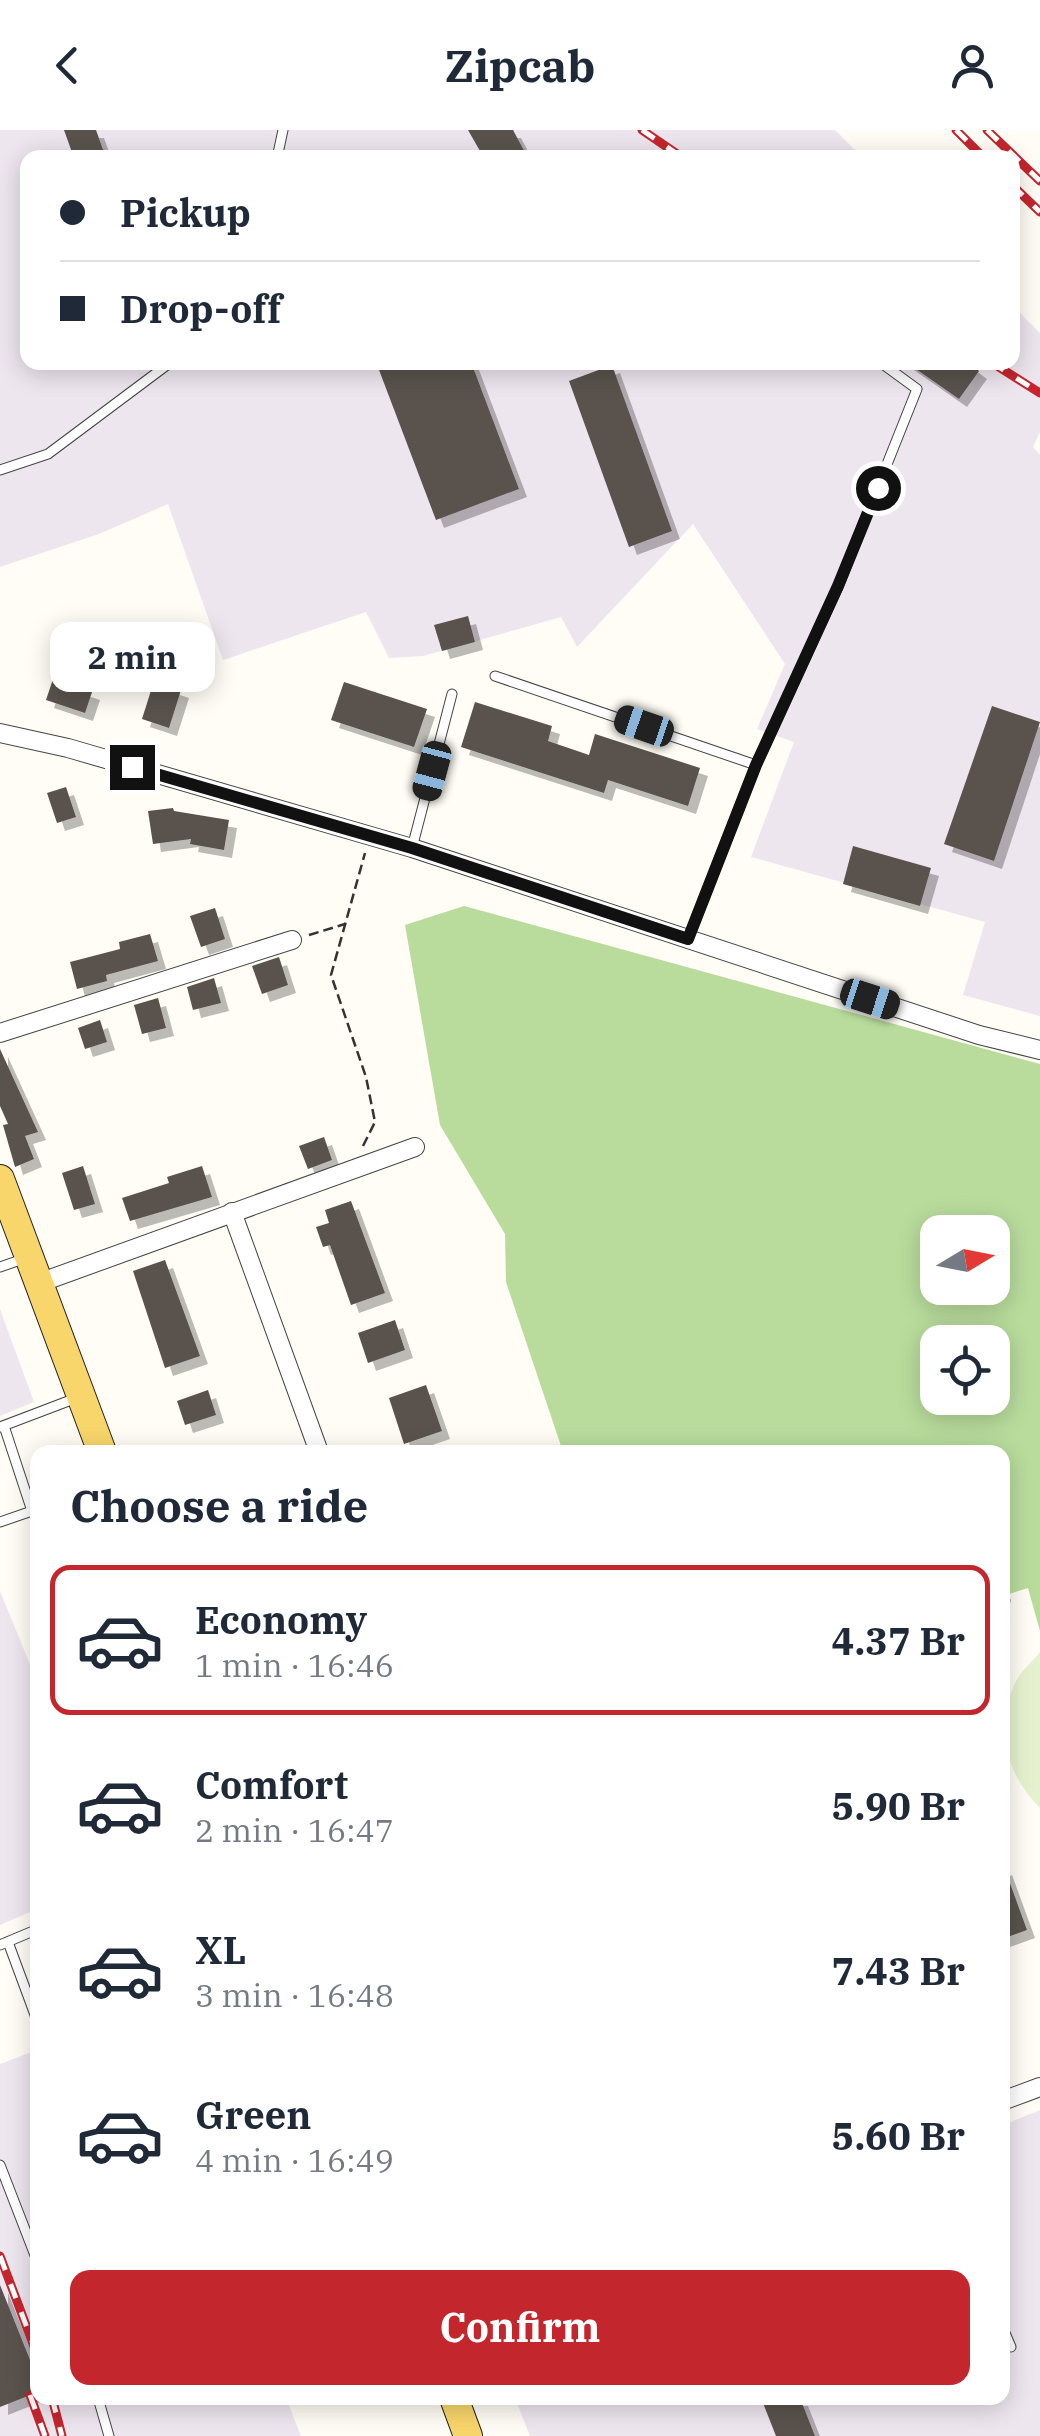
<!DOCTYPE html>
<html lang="en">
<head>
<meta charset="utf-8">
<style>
  :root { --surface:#fff; --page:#f6f6f7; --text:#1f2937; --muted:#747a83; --line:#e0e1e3; --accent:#c4262e }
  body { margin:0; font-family:"IBM Plex Serif",serif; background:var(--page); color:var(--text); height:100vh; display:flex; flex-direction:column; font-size:38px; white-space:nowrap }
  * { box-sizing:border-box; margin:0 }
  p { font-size:32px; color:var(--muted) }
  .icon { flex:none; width:55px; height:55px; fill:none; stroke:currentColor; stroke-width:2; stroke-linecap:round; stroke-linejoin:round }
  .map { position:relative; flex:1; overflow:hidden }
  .drawer { position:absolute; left:30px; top:1315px; width:980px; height:960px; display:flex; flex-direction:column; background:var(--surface); border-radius:20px; box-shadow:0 5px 25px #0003 }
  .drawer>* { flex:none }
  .hud { position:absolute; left:20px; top:20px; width:1000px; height:220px; border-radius:20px; box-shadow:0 5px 25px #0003; display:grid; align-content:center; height:220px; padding:0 40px; background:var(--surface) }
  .needle { width:65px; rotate:80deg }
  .controls { position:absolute; left:920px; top:1085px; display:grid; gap:20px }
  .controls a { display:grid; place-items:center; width:90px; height:90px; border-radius:20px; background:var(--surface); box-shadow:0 5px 25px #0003; font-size:50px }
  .end { position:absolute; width:45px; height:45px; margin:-22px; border:12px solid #111; background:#fff; box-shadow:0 0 0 5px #fff }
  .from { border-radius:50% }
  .bubble { position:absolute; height:70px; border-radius:20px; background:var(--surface); box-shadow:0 5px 25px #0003; font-size:32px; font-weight:700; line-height:70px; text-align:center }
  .car { position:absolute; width:30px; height:60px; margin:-30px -15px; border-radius:12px; box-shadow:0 0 8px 2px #0007; background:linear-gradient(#222 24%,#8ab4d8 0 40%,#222 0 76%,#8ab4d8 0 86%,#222 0) }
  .hud b { display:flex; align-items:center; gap:35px; height:95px; font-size:38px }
  .hud b+b { border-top:2px solid var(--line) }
  .hud i { width:25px; height:25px; background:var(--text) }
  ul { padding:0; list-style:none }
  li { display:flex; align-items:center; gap:30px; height:150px; margin:0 20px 15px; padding:0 20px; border:5px solid transparent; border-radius:20px }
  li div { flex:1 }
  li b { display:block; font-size:38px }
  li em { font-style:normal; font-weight:700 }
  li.selected { border-color:var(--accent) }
  li>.icon { width:90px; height:90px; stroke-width:1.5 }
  h2 { padding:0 40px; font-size:45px; line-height:120px }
  .primary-button { display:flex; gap:20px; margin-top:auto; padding:20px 40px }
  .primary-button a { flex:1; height:115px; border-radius:20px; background:var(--accent); color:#fff; font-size:40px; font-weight:700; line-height:115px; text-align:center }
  header { display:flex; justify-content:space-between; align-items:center; height:130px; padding:0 40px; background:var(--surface); font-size:45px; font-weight:700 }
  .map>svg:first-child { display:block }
</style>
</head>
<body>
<header><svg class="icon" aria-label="back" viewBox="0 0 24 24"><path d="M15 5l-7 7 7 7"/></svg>Zipcab<svg class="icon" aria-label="person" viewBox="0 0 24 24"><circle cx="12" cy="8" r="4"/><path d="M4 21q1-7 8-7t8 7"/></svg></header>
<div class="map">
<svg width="1040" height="2306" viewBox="0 0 1040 2306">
  <defs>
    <filter id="shadow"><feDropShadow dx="8" dy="8" stdDeviation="0" flood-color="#0004"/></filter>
  </defs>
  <rect width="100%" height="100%" fill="#fffdf5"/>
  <g fill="#eee6ef">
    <path d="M0,0H835L862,27L28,28V232H1012L1013,176L1040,203V302L1033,317L1040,325V886L963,865L985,792L751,727L794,612L757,599L785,534L693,394L577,517L561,487L423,526L389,528L366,482L223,530L168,374L99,404L0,437Z"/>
    <path d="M0,1179L34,1272L0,1286Z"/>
    <path d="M0,1461L38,1554L37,1779L0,1795Z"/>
    <path d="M37,1920L38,2268H286L301,2306H0V1934Z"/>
    <path d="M1040,1980V2306H530L515,2268H1002L1003,1995Z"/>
  </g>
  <path fill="#b9dc9c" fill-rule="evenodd" d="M464,776L1040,934V1501L1028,1458L1003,1466L1002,1322H563L506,1152L505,1104L440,995L405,795ZM938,1102H992V1158H938ZM938,1212H992V1268H938Z"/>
  <path fill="#e6f2cf" d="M1040,1522V1678C1006,1644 994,1598 1015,1553C1020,1542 1032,1532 1040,1522Z"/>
  <g fill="#5a524d" filter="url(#shadow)">
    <path d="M64,0H96L106,28H74Z"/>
    <path d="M468,0H513L528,28H484Z"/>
    <path d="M376,232H471L519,359L436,390Z"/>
    <path d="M906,232H967L979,241L959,269Z"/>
    <path d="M612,235L672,401L629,417L569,251Z"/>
    <path d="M468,486L475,512L442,521L434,495Z"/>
    <path d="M53,549L92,562L85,583L46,570Z"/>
    <path d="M154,551L181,560L169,598L142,589Z"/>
    <path d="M344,552L427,579L414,617L331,590Z"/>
    <path d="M475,572L552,596L548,611L589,625L595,604L700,638L688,676L608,650L604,663L461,617Z"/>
    <path d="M992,576L1040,592L994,731L944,714Z"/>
    <path d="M66,657L76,687L57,693L47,663Z"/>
    <path d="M173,678L174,681L229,690L224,720L190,714L191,709L153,714L148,681Z"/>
    <path d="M853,716L931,738L920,776L843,754Z"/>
    <path d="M215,778L225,809L201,817L190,786Z"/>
    <path d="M150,804L158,831L106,845L107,851L77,859L70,832L120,819L119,812Z"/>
    <path d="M279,827L288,855L262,864L252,836Z"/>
    <path d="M214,848L221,873L193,880L187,857Z"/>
    <path d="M158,868L166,898L142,904L134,875Z"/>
    <path d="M100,890L107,912L85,919L78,898Z"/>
    <path d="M0,919L38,1002L25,1006L34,1029L15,1037L3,995L8,994L0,976Z"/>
    <path d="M324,1007L332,1030L308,1039L299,1016Z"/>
    <path d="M83,1036L95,1074L74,1080L62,1043Z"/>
    <path d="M202,1036L212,1067L130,1091L122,1068L169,1053L167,1047Z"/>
    <path d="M351,1071L385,1163L351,1175L330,1115L323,1117L316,1097L329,1093L325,1080Z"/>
    <path d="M165,1130L200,1226L165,1238L133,1141Z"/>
    <path d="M395,1190L405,1220L368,1233L358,1203Z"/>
    <path d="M426,1255L442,1301L404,1314L389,1268Z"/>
    <path d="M208,1260L216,1285L185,1295L177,1271Z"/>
    <path d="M1004,1737L1027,1800L1002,1809V1738Z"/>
    <path d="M0,2155L38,2250V2262L0,2277Z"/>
    <path d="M761,2268H800L815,2306H776Z"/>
  </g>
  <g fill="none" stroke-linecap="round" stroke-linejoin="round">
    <defs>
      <g id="service">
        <path d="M277,28L283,0"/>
        <path d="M0,340L48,324L171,232"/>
        <path d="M495,546L756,635"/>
        <path d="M412,718L452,564"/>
        <path d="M688,809L756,635L838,457L917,259L880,232"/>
        <path d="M0,1137L26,1128"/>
        <path d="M0,1297L79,1267"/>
        <path d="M0,1392L32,1381L4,1296"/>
        <path d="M1002,1472L1005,1471"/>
        <path d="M8,1812L38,1893"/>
        <path d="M0,1815L38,1799"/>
        <path d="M0,2035L38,2133"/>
        <path d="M1002,2196L1011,2217"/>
        <path d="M98,2268L109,2306"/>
      </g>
      <g id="minor">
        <path d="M0,603L68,618L412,718L979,905L1040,920"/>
        <path d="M0,903L292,810"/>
        <path d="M232,1082L319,1322"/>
        <path d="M39,1153L415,1017"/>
        <path d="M1002,1971L1040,1957"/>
      </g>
      <g id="primary">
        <path d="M0,1049L102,1322"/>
        <path d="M454,2268L468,2306"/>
      </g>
    </defs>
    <use href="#service" stroke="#444" stroke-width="11"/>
    <use href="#minor" stroke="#444" stroke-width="20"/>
    <use href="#primary" stroke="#222" stroke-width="30"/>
    <g stroke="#333" stroke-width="2.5" stroke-dasharray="10 5" stroke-linecap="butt">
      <path d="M309,805L345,794"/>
      <path d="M363,1016L375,992L366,947L331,845L365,723"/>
    </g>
    <use href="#service" stroke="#fff" stroke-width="9"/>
    <use href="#minor" stroke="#fff" stroke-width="18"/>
    <use href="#primary" stroke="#f9d66b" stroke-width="28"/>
    <defs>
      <g id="rail">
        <path d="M642,0L683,28"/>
        <path d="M956,0L984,28"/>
        <path d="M987,0L1040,51"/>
        <path d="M1012,55L1040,82"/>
        <path d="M991,232L1040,263"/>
        <path d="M0,2126L38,2227"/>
        <path d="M30,2265L45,2306"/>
        <path d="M52,2268L62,2306"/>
      </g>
    </defs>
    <use href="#rail" stroke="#c4262e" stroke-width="9"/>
    <use href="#rail" stroke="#fff" stroke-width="5" stroke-dasharray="15" stroke-linecap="butt"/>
  </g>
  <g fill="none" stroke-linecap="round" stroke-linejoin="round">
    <path stroke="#111" stroke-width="12" d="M132,637L412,718L688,809L756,635L838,456L878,358"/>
  </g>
</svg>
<div class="controls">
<a><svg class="needle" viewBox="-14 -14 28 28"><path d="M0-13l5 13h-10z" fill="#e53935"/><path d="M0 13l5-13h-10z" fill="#747a83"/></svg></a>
<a><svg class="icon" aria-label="locate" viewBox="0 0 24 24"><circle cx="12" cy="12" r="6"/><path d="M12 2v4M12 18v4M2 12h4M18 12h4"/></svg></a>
</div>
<i class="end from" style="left:878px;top:358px"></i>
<i class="end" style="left:132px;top:637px"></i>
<div class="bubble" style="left:50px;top:492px;width:165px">2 min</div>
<i class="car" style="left:644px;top:596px;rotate:289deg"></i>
<i class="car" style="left:432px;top:641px;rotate:195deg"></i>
<i class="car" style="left:870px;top:869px;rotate:108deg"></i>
<div class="hud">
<b><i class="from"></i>Pickup</b>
<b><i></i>Drop-off</b>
</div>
<section class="drawer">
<h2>Choose a ride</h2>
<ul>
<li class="selected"><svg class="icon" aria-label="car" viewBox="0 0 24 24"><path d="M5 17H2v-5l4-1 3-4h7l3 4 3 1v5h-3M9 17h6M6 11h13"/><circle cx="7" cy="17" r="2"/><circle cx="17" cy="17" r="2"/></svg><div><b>Economy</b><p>1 min · 16:46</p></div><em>4.37 Br</em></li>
<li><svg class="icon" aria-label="car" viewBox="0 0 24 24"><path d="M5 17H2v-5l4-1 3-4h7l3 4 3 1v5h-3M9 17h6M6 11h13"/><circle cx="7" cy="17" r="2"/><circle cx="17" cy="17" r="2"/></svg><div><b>Comfort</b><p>2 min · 16:47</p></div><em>5.90 Br</em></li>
<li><svg class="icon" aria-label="car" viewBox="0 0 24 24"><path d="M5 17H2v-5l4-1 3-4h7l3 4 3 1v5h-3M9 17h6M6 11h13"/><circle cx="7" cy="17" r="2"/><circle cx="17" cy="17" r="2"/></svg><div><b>XL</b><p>3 min · 16:48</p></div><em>7.43 Br</em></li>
<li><svg class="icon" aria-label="car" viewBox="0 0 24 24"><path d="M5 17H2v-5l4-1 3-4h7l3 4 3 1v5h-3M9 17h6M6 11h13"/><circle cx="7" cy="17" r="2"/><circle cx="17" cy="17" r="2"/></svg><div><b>Green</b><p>4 min · 16:49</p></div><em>5.60 Br</em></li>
</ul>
<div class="primary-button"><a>Confirm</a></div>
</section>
</div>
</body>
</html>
